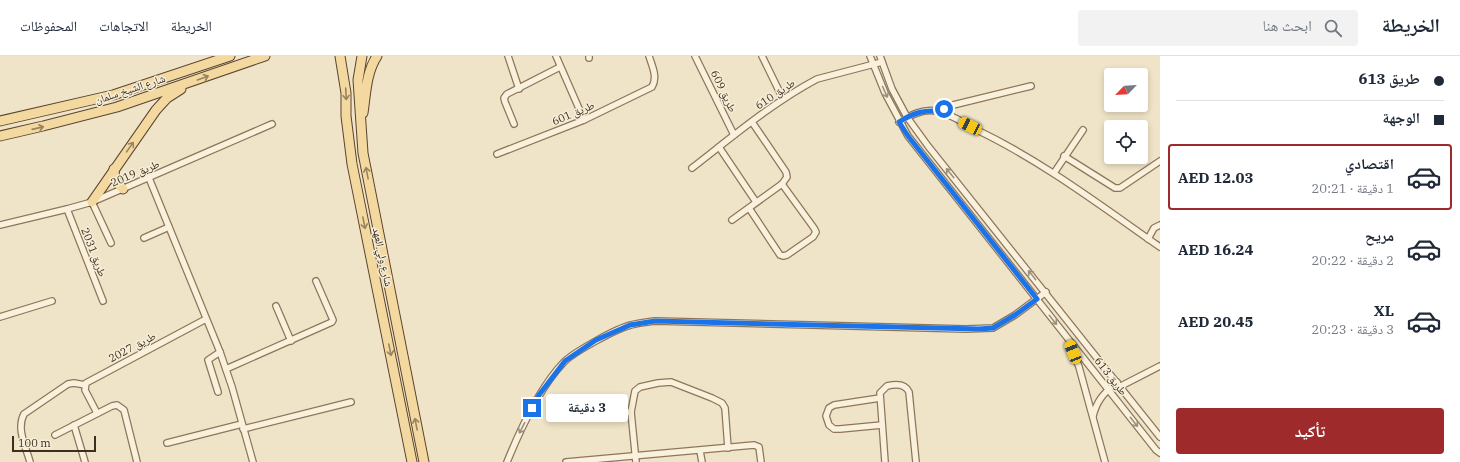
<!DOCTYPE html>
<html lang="ar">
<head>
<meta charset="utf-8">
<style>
  :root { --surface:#fff; --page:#f2f2f3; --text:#1f2937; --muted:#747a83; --line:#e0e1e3; --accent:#9e2a2b }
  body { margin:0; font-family:"IBM Plex Serif","Noto Naskh Arabic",serif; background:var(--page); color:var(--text); direction:rtl; height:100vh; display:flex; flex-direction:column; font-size:15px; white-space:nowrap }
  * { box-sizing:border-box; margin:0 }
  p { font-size:13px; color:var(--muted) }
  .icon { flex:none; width:22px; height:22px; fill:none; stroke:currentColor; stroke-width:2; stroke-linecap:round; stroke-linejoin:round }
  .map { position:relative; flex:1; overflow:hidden; direction:ltr }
  .details { display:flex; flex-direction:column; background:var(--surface); width:300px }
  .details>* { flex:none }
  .hud { display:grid; align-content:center; height:88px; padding:0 16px; background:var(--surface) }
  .needle { width:26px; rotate:245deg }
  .controls { position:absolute; left:1104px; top:12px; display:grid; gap:8px }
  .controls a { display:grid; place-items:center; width:44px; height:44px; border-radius:4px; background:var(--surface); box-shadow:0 2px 6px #0003; font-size:20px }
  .scale { position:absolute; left:12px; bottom:10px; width:84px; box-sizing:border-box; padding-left:4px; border:2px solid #3d2e20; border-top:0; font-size:11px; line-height:14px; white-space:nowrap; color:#3d2e20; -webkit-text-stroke:3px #f7eed8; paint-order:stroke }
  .end { position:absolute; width:18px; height:18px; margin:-9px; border:5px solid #1a73e8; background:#fff; box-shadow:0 0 0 2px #fff }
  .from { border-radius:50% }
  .bubble { position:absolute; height:28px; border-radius:4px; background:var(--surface); box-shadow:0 2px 6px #0003; font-size:13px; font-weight:800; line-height:28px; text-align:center; direction:rtl }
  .car { position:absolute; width:12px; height:24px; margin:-12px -6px; border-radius:5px; box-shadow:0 0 3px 1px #0007; background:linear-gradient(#f5c518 24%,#345 0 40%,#f5c518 0 76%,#345 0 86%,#f5c518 0) }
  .hud b { display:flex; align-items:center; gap:14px; height:38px; font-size:15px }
  .hud b+b { border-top:1px solid var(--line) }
  .hud i { width:10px; height:10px; background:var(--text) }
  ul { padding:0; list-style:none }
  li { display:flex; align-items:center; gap:12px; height:66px; margin:0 8px 6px; padding:0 8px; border:2px solid transparent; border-radius:4px }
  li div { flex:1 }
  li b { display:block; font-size:15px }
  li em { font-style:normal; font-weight:800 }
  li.active { border-color:var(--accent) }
  li>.icon { width:36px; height:36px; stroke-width:1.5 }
  .primary-button { display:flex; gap:8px; margin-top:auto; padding:8px 16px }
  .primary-button a { flex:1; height:46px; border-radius:4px; background:var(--accent); color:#fff; font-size:16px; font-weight:800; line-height:46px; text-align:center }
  header { display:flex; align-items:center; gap:24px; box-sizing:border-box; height:56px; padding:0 20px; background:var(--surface); border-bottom:1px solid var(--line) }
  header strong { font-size:19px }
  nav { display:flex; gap:22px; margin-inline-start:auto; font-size:14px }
  .search { width:280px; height:36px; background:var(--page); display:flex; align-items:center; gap:10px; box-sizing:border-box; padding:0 14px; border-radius:4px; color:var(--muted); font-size:15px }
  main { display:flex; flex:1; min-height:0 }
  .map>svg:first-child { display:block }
</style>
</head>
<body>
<header>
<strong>الخريطة</strong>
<div class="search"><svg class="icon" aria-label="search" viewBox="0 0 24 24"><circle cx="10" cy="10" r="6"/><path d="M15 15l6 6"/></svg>ابحث هنا</div>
<nav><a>الخريطة</a><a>الاتجاهات</a><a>المحفوظات</a></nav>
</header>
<main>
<section class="details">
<div class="hud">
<b><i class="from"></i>طريق 613</b>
<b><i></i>الوجهة</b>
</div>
<ul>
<li class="active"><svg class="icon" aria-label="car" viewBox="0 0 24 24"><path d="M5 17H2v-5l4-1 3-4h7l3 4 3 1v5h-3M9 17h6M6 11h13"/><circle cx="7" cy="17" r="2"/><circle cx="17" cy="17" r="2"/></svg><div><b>اقتصادي</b><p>1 دقيقة · 20:21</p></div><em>AED 12.03</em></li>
<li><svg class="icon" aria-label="car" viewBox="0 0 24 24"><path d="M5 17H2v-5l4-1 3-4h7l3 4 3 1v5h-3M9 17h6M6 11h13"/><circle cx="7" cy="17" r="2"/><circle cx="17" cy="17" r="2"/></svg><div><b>مريح</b><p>2 دقيقة · 20:22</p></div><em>AED 16.24</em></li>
<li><svg class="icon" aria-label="car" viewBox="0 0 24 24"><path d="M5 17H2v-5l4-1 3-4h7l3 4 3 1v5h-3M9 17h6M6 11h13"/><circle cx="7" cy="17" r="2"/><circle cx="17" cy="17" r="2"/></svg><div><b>XL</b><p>3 دقيقة · 20:23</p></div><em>AED 20.45</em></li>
</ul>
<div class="primary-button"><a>تأكيد</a></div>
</section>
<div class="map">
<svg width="1160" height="406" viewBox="0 0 1160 406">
  <rect width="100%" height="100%" fill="#f0e4c8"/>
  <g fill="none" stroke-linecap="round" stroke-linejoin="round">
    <defs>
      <g id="street">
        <path d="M508,0L519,33"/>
        <path d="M556,0L584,64"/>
        <path d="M589,0V2"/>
        <path d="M695,0L734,79"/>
        <path d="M762,0L783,43"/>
        <path d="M870,0L885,37L908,80L1156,394L1160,397"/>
        <path d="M880,0L892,33L907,61L928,90L1160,381"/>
        <path d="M942,57L946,52L949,50L1031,30"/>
        <path d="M899,66C911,59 922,53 936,55C950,57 963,67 975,73C1042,105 1100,149 1160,191"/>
        <path d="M514,68L505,46L504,42L507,38L560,11"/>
        <path d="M719,91L756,146"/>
        <path d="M497,98L584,64L652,31C658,21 652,10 649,0"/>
        <path d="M1064,100L1115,132H1120L1160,105"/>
        <path d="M692,112C732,81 772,47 817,23L882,6"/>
        <path d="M1054,117L1083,74"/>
        <path d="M149,122L220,296L232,331L253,406"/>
        <path d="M92,146L111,187"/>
        <path d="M749,152L780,199L783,200L787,199L813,181L816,176L814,172L782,128"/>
        <path d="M67,153L103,245"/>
        <path d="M732,164L782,128L787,121L786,116L752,66"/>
        <path d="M0,169L67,153L92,146L272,68"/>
        <path d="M144,182L169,171"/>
        <path d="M1148,183L1154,172L1160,169"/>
        <path d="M276,250L291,285"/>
        <path d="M0,261L52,245"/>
        <path d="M1070,288L1079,311L1105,406"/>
        <path d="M226,313L332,266L333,264L316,225"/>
        <path d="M1121,330L1160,310"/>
        <path d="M218,336L208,304L220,296"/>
        <path d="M880,342L834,349L829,352L826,360L829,369L834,373H840L882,369"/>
        <path d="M631,356L636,406"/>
        <path d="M97,357L85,334L86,327L206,263"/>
        <path d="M1093,360C1097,344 1104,337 1117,326"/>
        <path d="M572,361L631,356L635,335L640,331L658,327L671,326L712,342L722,347L725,352L728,392"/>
        <path d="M74,369L85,406"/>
        <path d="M243,373L351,346"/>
        <path d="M55,379L112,350L117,349L124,354L137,406"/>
        <path d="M167,387L242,368"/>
        <path d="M700,395L702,406"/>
        <path d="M30,406C26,391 16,373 24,358L68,328L74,327L85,329"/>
        <path d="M507,406C520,374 540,331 564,306C574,296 617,272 631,269C638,267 647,266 655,265L966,273L993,272L1015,259L1046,236"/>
        <path d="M566,406L754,389L759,391L761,406"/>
        <path d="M885,406L880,337L887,330C895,328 905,327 909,336L916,406"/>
      </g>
      <g id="primary">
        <path d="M340,0L346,37V60L352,108L412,406"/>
        <path d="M362,0L358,24L363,97L424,406"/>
        <path d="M363,57C366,37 366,17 377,0"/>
        <path d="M0,65L113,39L230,0"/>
        <path d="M0,80L43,70L117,51L265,0"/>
        <path d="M114,113C114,122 116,127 123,133"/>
        <path d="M92,146L156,54L167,42L181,33"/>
      </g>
    </defs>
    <use href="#street" stroke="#8d765c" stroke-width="8"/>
    <use href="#primary" stroke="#5b4430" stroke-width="11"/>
    <use href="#street" stroke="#faf1dc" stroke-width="5.5"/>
    <use href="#primary" stroke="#f3d9a0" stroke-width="9"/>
  </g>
  <defs><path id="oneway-shaft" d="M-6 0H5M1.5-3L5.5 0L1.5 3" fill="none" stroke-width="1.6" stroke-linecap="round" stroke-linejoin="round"/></defs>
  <g stroke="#988460">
    <use href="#oneway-shaft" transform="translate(203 22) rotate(-20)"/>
    <use href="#oneway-shaft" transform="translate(346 38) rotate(87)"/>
    <use href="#oneway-shaft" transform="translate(38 72) rotate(-13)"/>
    <use href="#oneway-shaft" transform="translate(130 91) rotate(-55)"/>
    <use href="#oneway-shaft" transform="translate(367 117) rotate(-101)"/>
    <use href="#oneway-shaft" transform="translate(364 167) rotate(79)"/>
    <use href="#oneway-shaft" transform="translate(390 294) rotate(78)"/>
    <use href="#oneway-shaft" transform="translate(416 368) rotate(-101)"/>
  </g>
  <g stroke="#9c907e">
    <use href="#oneway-shaft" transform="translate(885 36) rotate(66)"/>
    <use href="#oneway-shaft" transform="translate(950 117) rotate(-129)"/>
    <use href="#oneway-shaft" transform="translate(1032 219) rotate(-129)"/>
    <use href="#oneway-shaft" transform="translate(1053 264) rotate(52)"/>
    <use href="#oneway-shaft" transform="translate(1134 366) rotate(52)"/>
    <use href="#oneway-shaft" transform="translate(522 372) rotate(117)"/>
  </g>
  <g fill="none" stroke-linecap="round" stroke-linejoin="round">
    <path stroke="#1a73e8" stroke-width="5" d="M532,352L539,339L565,305L596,284L630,269L655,265L979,273L993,272L1015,259L1037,243L908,80L899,66C913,57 925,53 942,56L944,53"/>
  </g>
  <g text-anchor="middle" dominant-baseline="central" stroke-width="3" stroke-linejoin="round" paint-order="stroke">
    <g font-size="11" fill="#3d2e20" stroke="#f7eed8">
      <text transform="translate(130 33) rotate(-18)">شارع الشيخ سلمان</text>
      <text transform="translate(724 35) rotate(64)">طريق 609</text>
      <text transform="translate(775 38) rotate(-34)">طريق 610</text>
      <text transform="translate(573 57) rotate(-23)">طريق 601</text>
      <text transform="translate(135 117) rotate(-23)">طريق 2019</text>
      <text transform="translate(94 196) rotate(69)">طريق 2031</text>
      <text transform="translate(383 201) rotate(78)">شارع ولي العهد</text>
      <text transform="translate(132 291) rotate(-28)">طريق 2027</text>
      <text transform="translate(1111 320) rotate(52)">طريق 613</text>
    </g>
  </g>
</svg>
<div class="controls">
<a><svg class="needle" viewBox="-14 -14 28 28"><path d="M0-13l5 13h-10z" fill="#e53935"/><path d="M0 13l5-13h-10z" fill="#747a83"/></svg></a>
<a><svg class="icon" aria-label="locate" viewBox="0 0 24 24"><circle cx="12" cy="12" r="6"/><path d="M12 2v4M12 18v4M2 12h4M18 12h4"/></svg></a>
</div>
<div class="scale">100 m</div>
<i class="end from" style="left:944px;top:53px"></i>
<i class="end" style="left:532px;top:352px"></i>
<div class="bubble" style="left:546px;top:338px;width:82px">3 دقيقة</div>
<i class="car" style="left:970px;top:70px;rotate:296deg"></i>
<i class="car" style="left:1073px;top:296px;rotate:338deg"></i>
</div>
</main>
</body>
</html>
